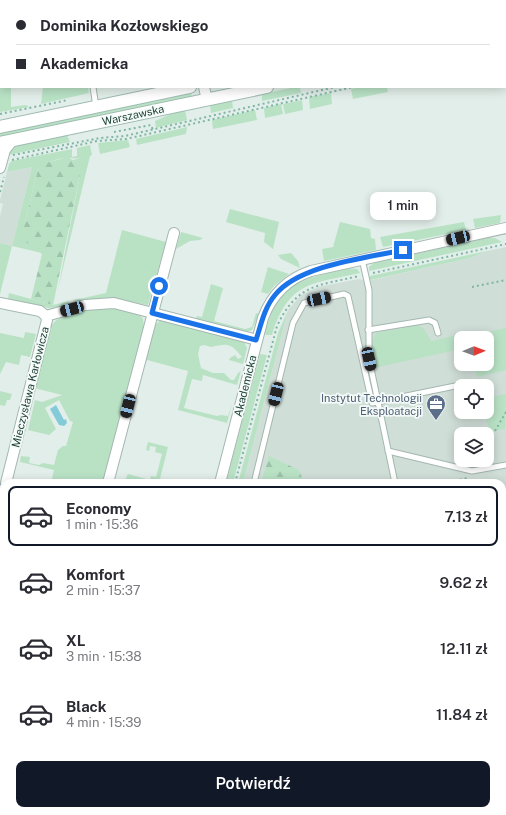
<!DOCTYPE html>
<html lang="pl">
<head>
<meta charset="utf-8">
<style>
  :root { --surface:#fff; --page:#f2f2f3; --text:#2b2b33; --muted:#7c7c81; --line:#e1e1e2; --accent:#111827 }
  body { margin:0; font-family:"Public Sans",sans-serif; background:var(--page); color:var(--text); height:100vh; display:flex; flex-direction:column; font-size:15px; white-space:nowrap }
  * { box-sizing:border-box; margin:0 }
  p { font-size:13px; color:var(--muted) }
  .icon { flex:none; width:22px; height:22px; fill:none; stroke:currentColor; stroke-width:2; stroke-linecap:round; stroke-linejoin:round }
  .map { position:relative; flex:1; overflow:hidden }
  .details { position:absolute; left:0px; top:479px; width:506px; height:336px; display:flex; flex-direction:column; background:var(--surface); border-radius:12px 12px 0 0; box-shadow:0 2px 10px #0003 }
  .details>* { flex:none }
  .top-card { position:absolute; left:0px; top:0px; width:506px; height:88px; box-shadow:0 2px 10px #0003; display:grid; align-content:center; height:88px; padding:0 16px; background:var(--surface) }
  .needle { width:26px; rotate:89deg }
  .controls { position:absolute; left:454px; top:331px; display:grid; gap:8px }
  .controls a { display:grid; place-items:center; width:40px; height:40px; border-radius:8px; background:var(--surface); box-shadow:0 2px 10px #0003; font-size:20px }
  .end { position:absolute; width:18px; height:18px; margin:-9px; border:5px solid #1a73e8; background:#fff; box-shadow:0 0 0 2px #fff }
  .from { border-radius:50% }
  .bubble { position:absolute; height:28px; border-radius:8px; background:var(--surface); box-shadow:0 2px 10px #0003; font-size:13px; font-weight:600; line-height:28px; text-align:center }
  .car { position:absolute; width:12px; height:24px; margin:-12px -6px; border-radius:5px; box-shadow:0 0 3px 1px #0007; background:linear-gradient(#222 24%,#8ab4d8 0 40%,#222 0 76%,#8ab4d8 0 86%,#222 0) }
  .top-card b { display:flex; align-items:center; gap:14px; height:38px; font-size:15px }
  .top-card b+b { border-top:1px solid var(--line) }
  .top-card i { width:10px; height:10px; background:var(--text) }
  ul { padding:7px 0 0; list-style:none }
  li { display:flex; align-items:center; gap:12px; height:60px; margin:0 8px 6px; padding:0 8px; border:2px solid transparent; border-radius:8px }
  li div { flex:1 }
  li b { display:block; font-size:15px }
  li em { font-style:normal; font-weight:600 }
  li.active { border-color:var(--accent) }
  li>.icon { width:36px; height:36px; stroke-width:1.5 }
  .action { display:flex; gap:8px; margin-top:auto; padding:8px 16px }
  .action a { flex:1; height:46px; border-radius:8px; background:var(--accent); color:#fff; font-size:16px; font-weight:600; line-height:46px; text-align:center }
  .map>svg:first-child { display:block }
</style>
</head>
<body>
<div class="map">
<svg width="506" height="815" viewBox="0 0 506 815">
  <defs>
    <pattern id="forest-firs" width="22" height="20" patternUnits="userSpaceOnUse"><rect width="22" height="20" fill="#b9e2c5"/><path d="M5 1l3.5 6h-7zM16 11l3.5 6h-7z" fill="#9fc3aa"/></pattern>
  </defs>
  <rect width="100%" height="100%" fill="#e2eee9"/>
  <g fill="#d0ded8" fill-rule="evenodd">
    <path d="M32,167L12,246L0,243V216L3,204L0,203V200L7,172Z"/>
    <path d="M506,247V590L502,591V483H243L288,310L301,295L318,287L359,279L367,281L470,258L487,251ZM461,338H487V364H461ZM461,386H487V412H461ZM461,434H487V460H461Z"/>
  </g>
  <g fill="#b9e2c5">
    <path d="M0,0H22L1,1V87H11V107L26,105L29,107L0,112Z"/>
    <path d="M43,87H88L89,93L41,104Z"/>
    <path d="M295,87H300L301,93L262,101V94Z"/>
    <path d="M360,87H387L388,92L353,99L351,89Z"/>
    <path d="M189,93L192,95L190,97L0,137V133Z"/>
    <path d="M331,93L332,104L310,109L309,97Z"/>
    <path d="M232,100L233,108L211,113L210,104Z"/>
    <path d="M302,100L303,110L285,114L283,104Z"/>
    <path d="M281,104L283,114L265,118L264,108Z"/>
    <path d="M185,110L187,120L156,128L155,121L175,112Z"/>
    <path d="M255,110L257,120L213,129L212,120Z"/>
    <path d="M187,127L186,134L137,145L136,139Z"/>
    <path d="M67,135L70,142L8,155L17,145Z"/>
    <path d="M128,140L130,147L100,154L98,143Z"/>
    <path d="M90,145L92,155L90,156L58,289L80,175V158C74,159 72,158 67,158C60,157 43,164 38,169L25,222L42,253L12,246L0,294V243L12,246L32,167L7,172L9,164L12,161L72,149V157L77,156V148Z"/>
    <path d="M230,209L279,222L273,249L264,242L265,233L226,222Z"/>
    <path d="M501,215L500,223L475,228L473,219Z"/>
    <path d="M340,222L370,229L371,238L375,239L376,250L324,261L322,249L333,247Z"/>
    <path d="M464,222L466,230L383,247L380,237Z"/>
    <path d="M122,230L166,242L148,305L110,298L76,303L74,300L106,293Z"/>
    <path d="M181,232L203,238L200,240L190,241L176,249Z"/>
    <path d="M488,238H495L502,242L369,271V267L374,263Z"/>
    <path d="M487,251L470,258L370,280V276Z"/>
    <path d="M291,253L298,261L300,268L281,259L278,255Z"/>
    <path d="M268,267L289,274L274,286L268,294L261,292Z"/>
    <path d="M348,268L357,269L360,273C311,284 289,281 272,335H266L265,333C279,282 302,279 348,268Z"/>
    <path d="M211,284L223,288L214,321L245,329L252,327L256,313L259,314L252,330L245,333L195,320L197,316L202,317Z"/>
    <path d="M9,293L53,305L69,301L68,306L49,308L8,299Z"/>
    <path d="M113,307L138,313L143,319L144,327L104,483H51L54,470L20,462L21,456L30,457L29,463L39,465L43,463L54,465L58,450L63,446H66L73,422L70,421L59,400L45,408L56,429L49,435L28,430L35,400L42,402L62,395L34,388L50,329C56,310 96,308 113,307Z"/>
    <path d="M288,310L243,483H238L278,333Z"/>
    <path d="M161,320L244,342L247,348L243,364L229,360L230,358L235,355L238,359L242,357C231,343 228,343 211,347L204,345L200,346L198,354L201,368L213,373H224L231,380H234L238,373L241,371L237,385L203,375L202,381L192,379L184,408L217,416L221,415L228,416L232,404L227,423L178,410L188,371L147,360L146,362L143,361L153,326Z"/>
    <path d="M419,325L424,329L431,341L458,335L461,349L374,368L371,343L376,333Z"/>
    <path d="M506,328V370L477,377L474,364H487V338H481L479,334Z"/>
    <path d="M25,332L36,334L30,357L21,355L19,365L6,362L0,374V333L24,338Z"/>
    <path d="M260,354L267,355L233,483H226Z"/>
    <path d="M0,391L12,394L10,400H7L5,406L0,405Z"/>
    <path d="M506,394L505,429L489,432L485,412H487V398Z"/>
    <path d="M148,442L168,447L159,483L124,482L128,474L150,480L151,476L156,477L162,454L155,452L156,447L150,446L149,451L146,450Z"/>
    <path d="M0,573L4,574V637L0,636Z"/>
    <path d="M506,590V757L502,756V591Z"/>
    <path d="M506,763V810L504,812L502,810V776Z"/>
    <path d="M30,811H127L126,815H80L72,813L71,815H29Z"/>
    <path d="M152,811H270L269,815H151Z"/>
    <path d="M375,811H482L490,815H374Z"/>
  </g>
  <g fill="url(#forest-firs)">
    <path d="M67,157L73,160L80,158V175L53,305L31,299L42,254L22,239L25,222L38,169L43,164Z"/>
    <path d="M269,456L299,470L304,483H261Z"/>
  </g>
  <path fill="#84cbd9" d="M56,405L64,420L66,419L67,423L64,426L59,425L50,409Z"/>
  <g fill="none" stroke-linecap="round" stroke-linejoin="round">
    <defs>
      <g id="lane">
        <path d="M93,87L96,107"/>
        <path d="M362,259L369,290V359L395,483"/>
        <path d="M368,330L429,320L435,323L438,333"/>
        <path d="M388,451L472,471L506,465"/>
        <path d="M254,483L293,323L304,303L344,294L348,296L372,403L465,384"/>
        <path d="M281,815H286"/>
      </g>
      <g id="street">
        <path d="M218,1L219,0"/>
        <path d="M204,87L207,100"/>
        <path d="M0,168L5,150L13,140"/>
        <path d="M0,303L40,311L46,316L47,320L6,483"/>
        <path d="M46,316L85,305L114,303L257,340"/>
        <path d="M108,483L174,233"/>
        <path d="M220,483L263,318C272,294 287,279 311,271L506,228"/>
        <path d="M0,505L4,489"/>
        <path d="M22,815L23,811"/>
        <path d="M133,815L134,811"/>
      </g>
      <g id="secondary">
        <path d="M505,21L506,20"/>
        <path d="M505,37H506"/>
        <path d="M0,127L190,87"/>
        <path d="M0,143L267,87"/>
      </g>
    </defs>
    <use href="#lane" stroke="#a4b7b1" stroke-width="7"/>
    <use href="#street" stroke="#a4b7b1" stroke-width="12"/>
    <use href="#secondary" stroke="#9fbbb2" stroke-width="14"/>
    <g stroke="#7fb6a5" stroke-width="2" stroke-dasharray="2 3" stroke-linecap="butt">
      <path d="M505,3H506"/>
      <path d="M505,7H506"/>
      <path d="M505,57H506"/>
      <path d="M505,60L506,59"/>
      <path d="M0,114L68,100"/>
      <path d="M114,132L151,125L153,130"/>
      <path d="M13,155L100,138L125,136L335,87"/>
      <path d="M12,160L97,141L126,139L353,87"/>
      <path d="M0,192L4,177"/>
      <path d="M373,273L506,244"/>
      <path d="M472,287L506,280"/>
      <path d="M495,431L506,412"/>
      <path d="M235,483L277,326C297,284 317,286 359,276"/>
      <path d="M440,483L468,478"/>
      <path d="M149,815L151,811"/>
      <path d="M505,815L506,814"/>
    </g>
    <use href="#lane" stroke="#fff" stroke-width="5"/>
    <use href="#street" stroke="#fff" stroke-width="10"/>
    <use href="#secondary" stroke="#fff" stroke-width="12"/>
  </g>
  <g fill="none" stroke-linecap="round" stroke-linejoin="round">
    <path stroke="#1a73e8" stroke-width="5" d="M159,286L152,313L256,340C261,325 264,308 275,295C299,265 366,258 403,250"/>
  </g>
  <defs>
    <symbol id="office-pin" viewBox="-11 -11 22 30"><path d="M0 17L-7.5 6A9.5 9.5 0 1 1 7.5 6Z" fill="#5c6f8a" stroke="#f4faf7"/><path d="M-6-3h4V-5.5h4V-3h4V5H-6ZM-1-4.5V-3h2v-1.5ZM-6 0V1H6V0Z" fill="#fff"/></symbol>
  </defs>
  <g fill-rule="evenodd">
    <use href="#office-pin" x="425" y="393" width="22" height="30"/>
  </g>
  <g text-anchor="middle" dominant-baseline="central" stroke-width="3.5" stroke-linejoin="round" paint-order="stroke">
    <g font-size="11" fill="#204239" stroke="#f4faf7">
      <text transform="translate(133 115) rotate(-12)">Warszawska</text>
      <text transform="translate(245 386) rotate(-76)">Akademicka</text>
      <text transform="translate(30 387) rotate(-76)">Mieczysława Karłowicza</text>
    </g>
    <g font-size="11" fill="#4e5e75" stroke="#f4faf7" text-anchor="end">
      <text x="422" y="398">Instytut Technologii<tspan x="422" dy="13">Eksploatacji</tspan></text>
    </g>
  </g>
</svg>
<div class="controls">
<a><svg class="needle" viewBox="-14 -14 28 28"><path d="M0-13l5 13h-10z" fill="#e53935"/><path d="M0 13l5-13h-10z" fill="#7c7c81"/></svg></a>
<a><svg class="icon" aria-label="locate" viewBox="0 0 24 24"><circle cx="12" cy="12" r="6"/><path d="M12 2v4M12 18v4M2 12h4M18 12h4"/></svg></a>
<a><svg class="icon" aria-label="layers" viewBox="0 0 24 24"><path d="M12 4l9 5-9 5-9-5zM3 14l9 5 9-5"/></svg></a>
</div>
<i class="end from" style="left:159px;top:286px"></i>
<i class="end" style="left:403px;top:250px"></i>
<div class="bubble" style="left:370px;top:192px;width:66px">1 min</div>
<i class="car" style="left:458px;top:238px;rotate:257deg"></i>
<i class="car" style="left:319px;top:299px;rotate:78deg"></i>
<i class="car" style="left:72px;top:309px;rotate:255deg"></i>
<i class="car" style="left:369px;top:359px;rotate:168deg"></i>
<i class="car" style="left:276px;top:394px;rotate:194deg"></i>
<i class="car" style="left:128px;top:406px;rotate:194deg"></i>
<div class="top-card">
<b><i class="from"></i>Dominika Kozłowskiego</b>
<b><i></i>Akademicka</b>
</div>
<section class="details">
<ul>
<li class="active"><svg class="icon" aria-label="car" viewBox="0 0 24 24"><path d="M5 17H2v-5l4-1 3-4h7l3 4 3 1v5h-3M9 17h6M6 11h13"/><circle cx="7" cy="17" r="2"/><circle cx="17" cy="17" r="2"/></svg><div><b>Economy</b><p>1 min · 15:36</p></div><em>7.13 zł</em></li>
<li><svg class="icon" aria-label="car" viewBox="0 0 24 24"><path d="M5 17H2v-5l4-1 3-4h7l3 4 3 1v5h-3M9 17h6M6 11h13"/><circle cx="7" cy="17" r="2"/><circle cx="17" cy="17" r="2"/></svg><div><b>Komfort</b><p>2 min · 15:37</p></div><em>9.62 zł</em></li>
<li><svg class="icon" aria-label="car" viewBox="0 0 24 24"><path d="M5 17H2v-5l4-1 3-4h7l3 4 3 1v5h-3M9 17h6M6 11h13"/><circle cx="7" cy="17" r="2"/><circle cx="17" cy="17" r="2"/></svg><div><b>XL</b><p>3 min · 15:38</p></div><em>12.11 zł</em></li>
<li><svg class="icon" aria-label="car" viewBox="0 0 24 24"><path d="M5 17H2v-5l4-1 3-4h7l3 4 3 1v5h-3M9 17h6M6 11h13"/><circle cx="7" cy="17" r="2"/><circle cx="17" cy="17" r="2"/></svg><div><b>Black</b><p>4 min · 15:39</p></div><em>11.84 zł</em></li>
</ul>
<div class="action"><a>Potwierdź</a></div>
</section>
</div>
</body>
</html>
